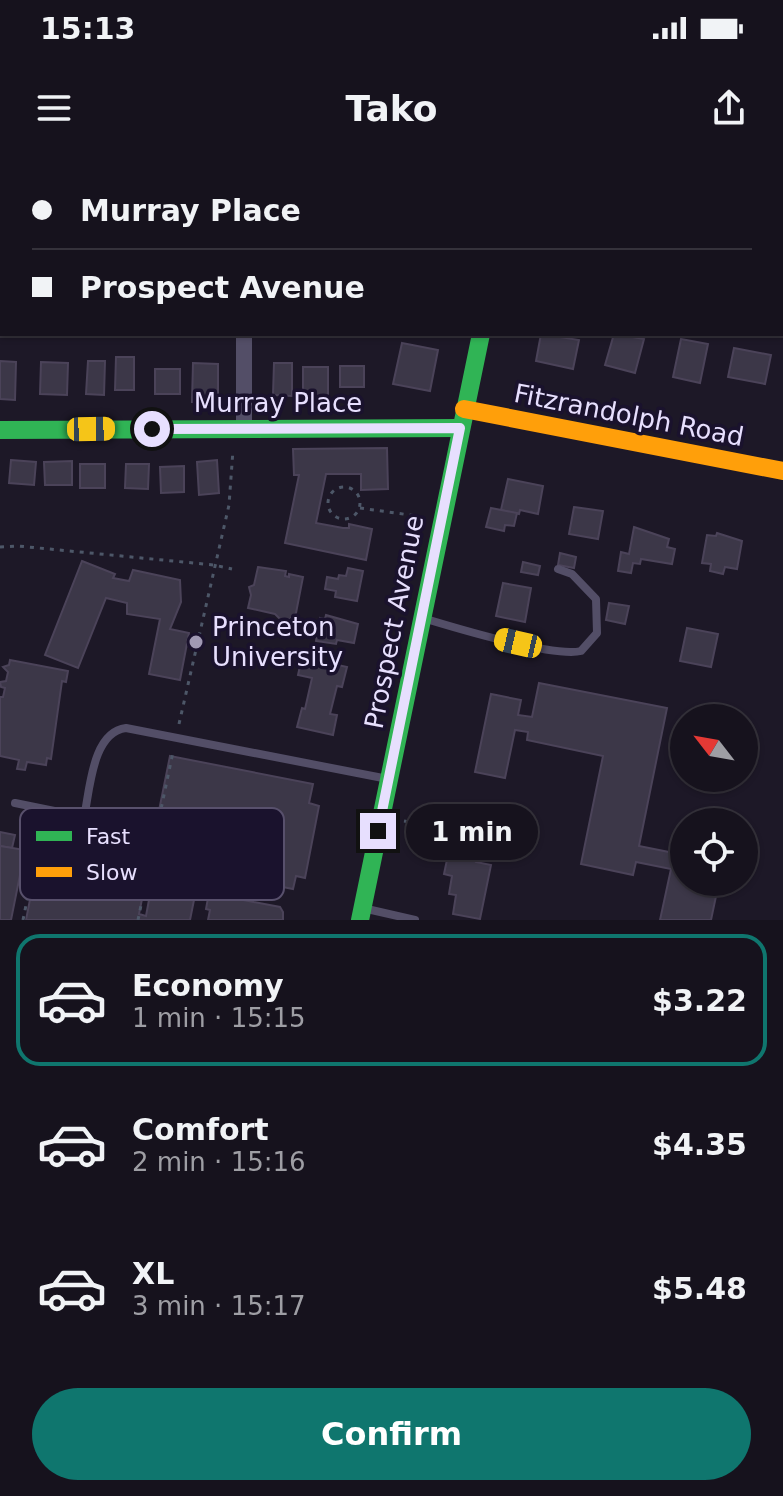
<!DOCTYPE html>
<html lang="en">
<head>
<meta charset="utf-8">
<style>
  :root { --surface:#16121d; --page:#1f1b26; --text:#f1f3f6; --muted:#9e9ea4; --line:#35323b; --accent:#0f766e }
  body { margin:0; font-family:"DejaVu Sans",sans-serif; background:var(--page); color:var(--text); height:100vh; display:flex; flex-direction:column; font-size:30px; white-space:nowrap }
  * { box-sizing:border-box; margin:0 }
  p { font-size:26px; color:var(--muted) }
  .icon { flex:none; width:44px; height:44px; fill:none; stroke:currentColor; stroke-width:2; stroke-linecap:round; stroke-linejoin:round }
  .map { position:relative; height:760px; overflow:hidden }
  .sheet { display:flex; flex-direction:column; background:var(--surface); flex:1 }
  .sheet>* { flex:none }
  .guide { position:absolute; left:0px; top:0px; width:784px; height:176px; box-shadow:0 2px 6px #0004,0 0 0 2px var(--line); display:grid; align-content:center; height:176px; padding:0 32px; background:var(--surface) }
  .needle { width:52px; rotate:301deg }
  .controls { position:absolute; left:670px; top:544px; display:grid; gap:16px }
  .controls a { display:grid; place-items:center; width:88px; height:88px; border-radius:50%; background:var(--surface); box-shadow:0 2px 6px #0004,0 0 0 2px var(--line); font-size:40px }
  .end { position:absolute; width:36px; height:36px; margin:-18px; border:10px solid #e7dffe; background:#111; box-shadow:0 0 0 4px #111 }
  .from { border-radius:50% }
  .bubble { position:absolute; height:56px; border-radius:28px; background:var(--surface); box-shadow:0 2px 6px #0004,0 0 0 2px var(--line); font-size:26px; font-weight:700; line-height:56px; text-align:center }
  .car { position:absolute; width:24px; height:48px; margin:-24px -12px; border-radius:10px; box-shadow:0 0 6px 2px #0007; background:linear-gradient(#f5c518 24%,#345 0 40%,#f5c518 0 76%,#345 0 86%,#f5c518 0) }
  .guide b { display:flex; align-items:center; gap:28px; height:76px; font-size:30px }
  .guide b+b { border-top:2px solid var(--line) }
  .guide i { width:20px; height:20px; background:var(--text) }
  ul { padding:14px 0 0; list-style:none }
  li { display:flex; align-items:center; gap:24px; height:132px; margin:0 16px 12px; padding:0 16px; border:4px solid transparent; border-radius:24px }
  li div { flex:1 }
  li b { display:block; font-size:30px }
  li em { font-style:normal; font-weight:700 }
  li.active { border-color:var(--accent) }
  li>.icon { width:72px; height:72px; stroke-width:1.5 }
  .primary-button { display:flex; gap:16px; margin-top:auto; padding:16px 32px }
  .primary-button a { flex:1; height:92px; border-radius:48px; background:var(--accent); color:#fff; font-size:32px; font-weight:700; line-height:92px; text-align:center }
  .status { display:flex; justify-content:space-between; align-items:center; height:56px; padding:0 40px; background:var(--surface); direction:ltr }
  .status svg { height:22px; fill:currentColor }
  header { display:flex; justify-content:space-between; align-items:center; height:104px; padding:0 32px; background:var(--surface); font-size:36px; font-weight:700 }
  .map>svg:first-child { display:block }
</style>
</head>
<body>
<div class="status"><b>15:13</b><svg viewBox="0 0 49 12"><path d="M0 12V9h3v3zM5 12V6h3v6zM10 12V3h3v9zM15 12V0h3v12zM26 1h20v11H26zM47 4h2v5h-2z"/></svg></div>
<header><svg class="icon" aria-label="menu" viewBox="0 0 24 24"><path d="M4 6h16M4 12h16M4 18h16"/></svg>Tako<svg class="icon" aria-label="share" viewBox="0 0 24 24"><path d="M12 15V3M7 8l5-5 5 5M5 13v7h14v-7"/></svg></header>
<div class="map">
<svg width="783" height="760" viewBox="0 0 783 760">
  <rect width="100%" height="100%" fill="#1d1827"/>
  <g fill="#3c3748" stroke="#4b4359" stroke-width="2">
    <path d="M541,174L579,180L573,209L536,201Z"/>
    <path d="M614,174L644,179L635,213L605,205Z"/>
    <path d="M681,179L708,184L700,223L673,217Z"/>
    <path d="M402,183L438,190L430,231L393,224Z"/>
    <path d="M734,188L771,195L765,224L728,217Z"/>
    <path d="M116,197H134V230H115Z"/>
    <path d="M0,201L16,202L15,240L0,239Z"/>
    <path d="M88,201H105L104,235L86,234Z"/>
    <path d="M41,202L68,203L67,235L40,234Z"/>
    <path d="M193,203L218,204V243L192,242Z"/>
    <path d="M274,203H292V236L273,235Z"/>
    <rect x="340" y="206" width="24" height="21"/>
    <path d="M303,207H328V240L303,241Z"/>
    <rect x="155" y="209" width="25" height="25"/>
    <path d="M387,288L388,329L361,330V314H326L316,363L343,368H349V364L372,369L366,400L285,383L299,315H294L293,289Z"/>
    <path d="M11,300L36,302L34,325L9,323Z"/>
    <path d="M217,300L219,333L199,335L197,302Z"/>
    <path d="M72,301V325H45L44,302Z"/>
    <rect x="80" y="304" width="25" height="24"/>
    <path d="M126,304H149L148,329L125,328Z"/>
    <path d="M184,306V332L161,333L160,307Z"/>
    <path d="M508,319L543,326L538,354L520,350L519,354L501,350Z"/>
    <path d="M574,347L603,351L598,379L569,374Z"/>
    <path d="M491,348L517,353L514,366L505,365L504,371L486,367Z"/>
    <path d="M634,367L669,379L667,387L675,389L672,404L641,399L640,404L633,403L631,413L618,411L621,392L629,394Z"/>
    <path d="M717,373L742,381L737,409L725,407L723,414L710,411L711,404L702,403L707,375L716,376Z"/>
    <path d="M560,393L576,397L574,408L558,405Z"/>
    <path d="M82,401L115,414L113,418L129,421L133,410L180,420L181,442L170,469L189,473L180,520L149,514L160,459L127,454V443L106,438L78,508L45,495Z"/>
    <path d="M523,402L540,406L538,415L521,412Z"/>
    <path d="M258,407L286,411L285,416L289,417V414L303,417L296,453L290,459H280L275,454L248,448L251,435L249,427L254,425Z"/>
    <path d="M348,408L363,411L357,441L335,437L336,431L325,429L327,417L338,419L339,415L346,416Z"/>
    <path d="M503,423L531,428L525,462L496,456Z"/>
    <path d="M609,443L629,446L625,464L606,460Z"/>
    <path d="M326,455L358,464L354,483L337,480L336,484L316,481L320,458L325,459Z"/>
    <path d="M687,468L718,474L711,507L680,501Z"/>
    <path d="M302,497L347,507L342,527L337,526L330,554L337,555L333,575L297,567L302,548L305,549L312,518L298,515Z"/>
    <path d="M10,500L68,511L66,522L62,521L51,599L47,598L46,605L27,602L25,610L17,609L19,600L0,596V537H3L5,528L1,527L0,522L6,521L8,512L3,507L9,505Z"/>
    <path d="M539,523L667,548L639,686L674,693L676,681L684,682V722H719L711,760H660L671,709L636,702L633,715L581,704L603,596L527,580L528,572L515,570L505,618L475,612L491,534L521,540L518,555L532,557Z"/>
    <path d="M170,596L313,624L309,643L319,646L305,718L296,716L293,729L149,700Z"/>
    <path d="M0,672L15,675L12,688L0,686Z"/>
    <path d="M43,673L113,687L108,712L146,719L139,754L146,756L151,729L166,732L168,725L196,730L190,760H26Z"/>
    <path d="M464,681L480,684L476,702L491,705L480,759L453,754L456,735L449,734L452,716L444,714L448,695L460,697Z"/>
    <path d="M0,686L25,690L11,760H0Z"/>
    <path d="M217,735L280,747L283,752V760H208L210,750L206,749L208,738L216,739Z"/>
  </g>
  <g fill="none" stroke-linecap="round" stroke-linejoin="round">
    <g stroke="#4d5768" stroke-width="3" stroke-dasharray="4 6" stroke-linecap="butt">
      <circle cx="344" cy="343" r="16"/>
      <path d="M360,348L417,356"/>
      <path d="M0,387L18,386L214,405L232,409"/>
      <path d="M179,564L229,345L233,290"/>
      <path d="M404,661L511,683"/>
      <path d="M151,697L173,592"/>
      <path d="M23,760L43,662"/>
      <path d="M138,760L146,721"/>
    </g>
    <g stroke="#534e67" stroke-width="8">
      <path d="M782,130H783"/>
      <path d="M426,459C456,468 554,498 581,491L597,473L596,439L572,414L558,409"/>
      <path d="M15,643L133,667L126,692C145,718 184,719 213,726"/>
      <path d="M84,657C90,630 92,572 126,568L388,619"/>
      <path d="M367,749L415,760"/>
    </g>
    <g stroke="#534e67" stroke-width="16">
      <path d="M246,2V0"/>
      <path d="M518,2V0"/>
      <path d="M244,268V174"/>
    </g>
    <g stroke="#30b455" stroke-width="18">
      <path d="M0,270L460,268"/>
      <path d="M360,760L481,174"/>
    </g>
    <path stroke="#ff9f0a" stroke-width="18" d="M464,249L783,311"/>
  </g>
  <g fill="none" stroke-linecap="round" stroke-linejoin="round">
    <path stroke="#e7dffe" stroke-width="10" d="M152,269L460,268L378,671"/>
  </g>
  <circle fill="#a099b3" stroke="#1a122d" stroke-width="3" cx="196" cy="482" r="8"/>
  <g text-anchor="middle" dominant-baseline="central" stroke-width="7" stroke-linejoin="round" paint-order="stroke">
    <g font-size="26" fill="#e7dffe" stroke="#1a122d">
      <text x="278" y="243">Murray Place</text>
      <text transform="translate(629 255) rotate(11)">Fitzrandolph Road</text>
      <text transform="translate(394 462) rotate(-79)">Prospect Avenue</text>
    </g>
    <g font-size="26" fill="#e7dffe" stroke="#1a122d" text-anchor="start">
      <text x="212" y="467">Princeton<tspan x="212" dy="30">University</tspan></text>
    </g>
  </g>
  <rect x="20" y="648" width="264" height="92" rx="12" fill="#1a122d" stroke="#58506c" stroke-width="2"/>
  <rect x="36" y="671" width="36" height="10" fill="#30b455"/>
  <rect x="36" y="707" width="36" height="10" fill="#ff9f0a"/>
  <g font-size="22" fill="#e7dffe">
    <text x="86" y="684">Fast</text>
    <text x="86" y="720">Slow</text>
  </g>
</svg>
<div class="controls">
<a><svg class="needle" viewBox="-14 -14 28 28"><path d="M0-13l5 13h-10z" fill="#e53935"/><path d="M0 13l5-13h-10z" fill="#9e9ea4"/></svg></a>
<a><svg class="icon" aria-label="locate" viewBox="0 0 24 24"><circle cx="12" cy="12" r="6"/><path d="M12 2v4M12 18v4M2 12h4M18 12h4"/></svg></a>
</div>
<i class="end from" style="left:152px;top:269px"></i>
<i class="end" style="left:378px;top:671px"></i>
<div class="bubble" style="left:406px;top:644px;width:132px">1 min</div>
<i class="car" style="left:91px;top:269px;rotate:89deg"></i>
<i class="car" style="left:518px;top:483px;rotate:283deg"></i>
<div class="guide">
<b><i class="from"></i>Murray Place</b>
<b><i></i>Prospect Avenue</b>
</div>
</div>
<section class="sheet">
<ul>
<li class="active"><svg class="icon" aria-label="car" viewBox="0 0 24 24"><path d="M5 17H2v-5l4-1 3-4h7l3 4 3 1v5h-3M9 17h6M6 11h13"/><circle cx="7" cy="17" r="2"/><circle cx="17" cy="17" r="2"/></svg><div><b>Economy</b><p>1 min · 15:15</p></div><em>$3.22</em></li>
<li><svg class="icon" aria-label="car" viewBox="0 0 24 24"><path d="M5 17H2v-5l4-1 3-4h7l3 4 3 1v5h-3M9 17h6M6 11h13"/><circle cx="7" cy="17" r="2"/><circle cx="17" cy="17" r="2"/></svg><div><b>Comfort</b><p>2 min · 15:16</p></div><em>$4.35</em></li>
<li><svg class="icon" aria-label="car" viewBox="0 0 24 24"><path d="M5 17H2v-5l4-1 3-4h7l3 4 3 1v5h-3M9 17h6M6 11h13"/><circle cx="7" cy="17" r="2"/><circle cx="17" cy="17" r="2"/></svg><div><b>XL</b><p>3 min · 15:17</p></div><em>$5.48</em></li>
</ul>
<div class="primary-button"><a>Confirm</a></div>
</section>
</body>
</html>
